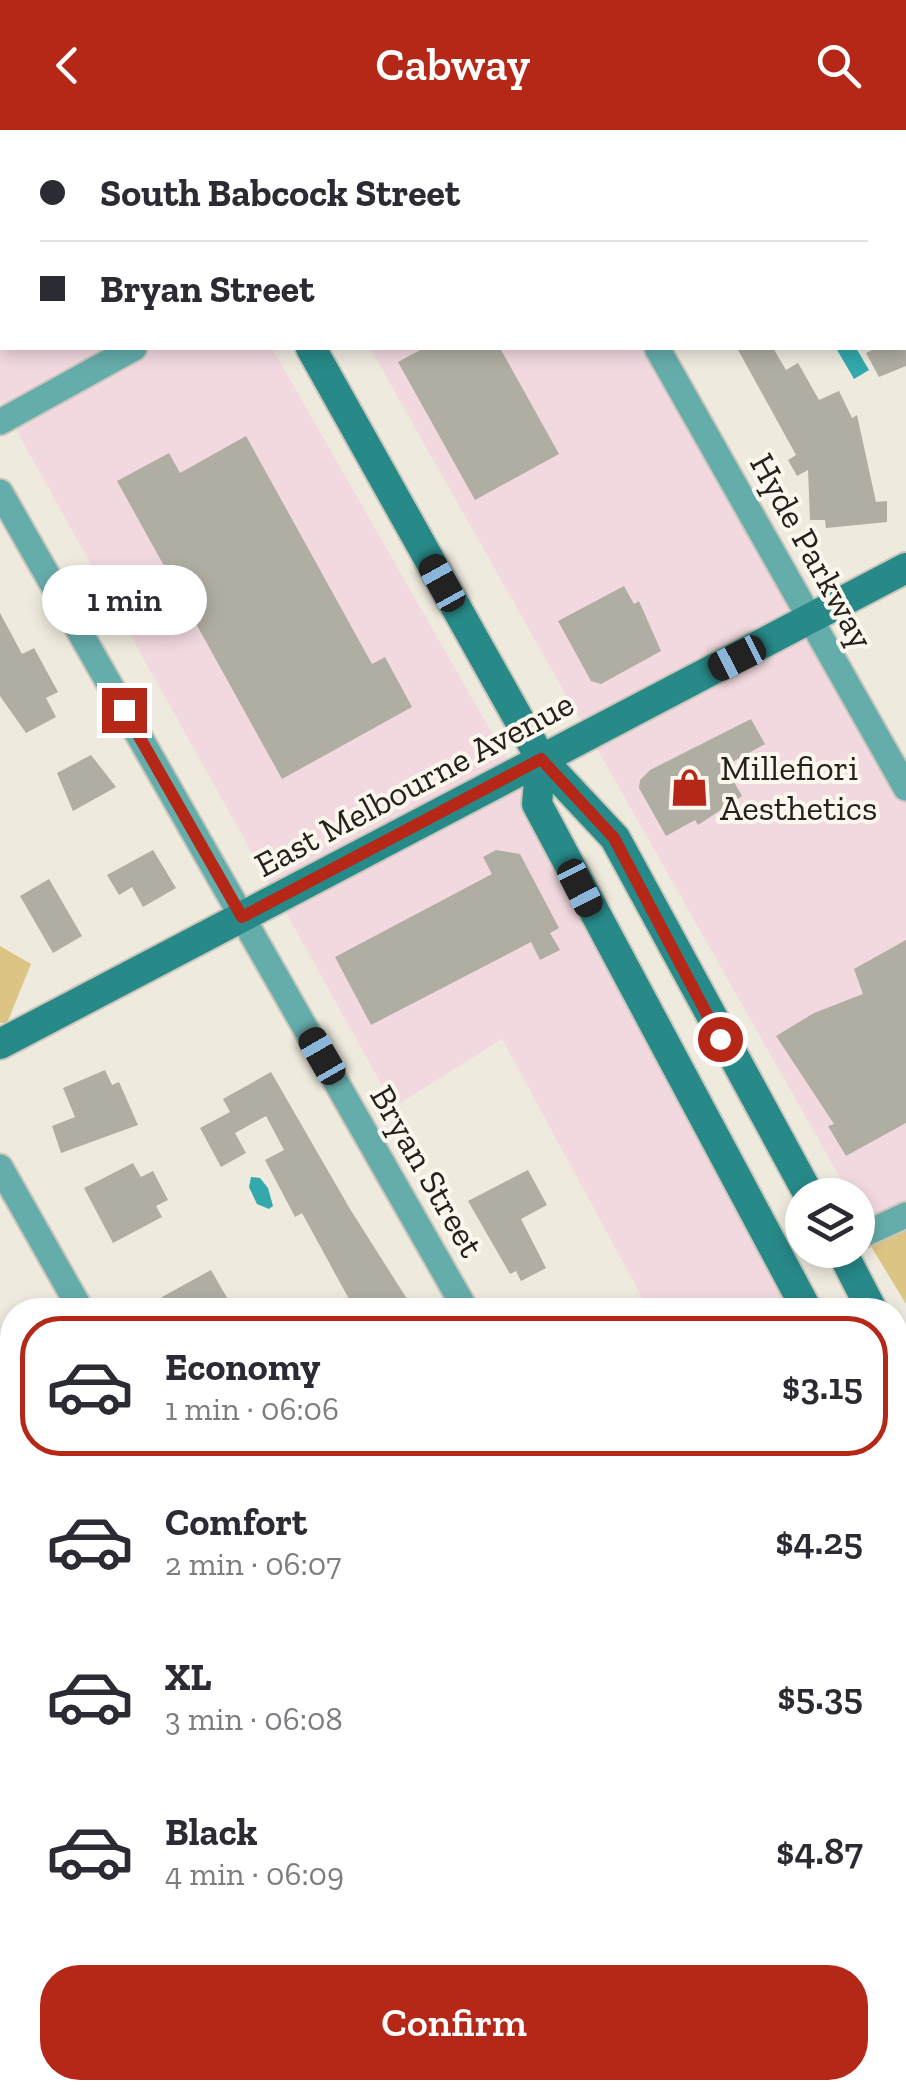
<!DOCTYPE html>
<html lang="en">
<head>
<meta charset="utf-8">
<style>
  :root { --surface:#fff; --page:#f2f2f3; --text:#2b2b33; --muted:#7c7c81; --line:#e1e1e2; --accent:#b52818 }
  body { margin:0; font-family:"Zilla Slab",serif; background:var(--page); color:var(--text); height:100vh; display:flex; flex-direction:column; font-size:38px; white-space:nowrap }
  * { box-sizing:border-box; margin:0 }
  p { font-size:32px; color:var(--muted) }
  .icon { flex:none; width:55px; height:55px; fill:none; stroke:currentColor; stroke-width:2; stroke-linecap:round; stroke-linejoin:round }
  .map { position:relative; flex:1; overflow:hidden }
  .drawer { position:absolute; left:0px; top:1168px; width:908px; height:802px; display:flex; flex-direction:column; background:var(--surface); border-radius:40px 40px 0 0; box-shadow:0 5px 15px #0003 }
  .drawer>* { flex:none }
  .banner { position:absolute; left:0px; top:0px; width:908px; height:220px; box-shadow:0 5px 15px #0003; display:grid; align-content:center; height:220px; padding:0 40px; background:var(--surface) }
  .buttons { position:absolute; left:785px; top:1048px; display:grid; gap:20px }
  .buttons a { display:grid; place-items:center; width:90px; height:90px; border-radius:50%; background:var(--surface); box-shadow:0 5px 15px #0003; font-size:50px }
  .end { position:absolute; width:45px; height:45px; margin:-22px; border:12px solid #b52818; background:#fff; box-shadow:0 0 0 5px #fff }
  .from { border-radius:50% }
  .bubble { position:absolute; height:70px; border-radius:35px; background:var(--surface); box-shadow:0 5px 15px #0003; font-size:32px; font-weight:600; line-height:70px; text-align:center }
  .car { position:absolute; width:30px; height:60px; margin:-30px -15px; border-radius:12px; box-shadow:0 0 8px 2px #0007; background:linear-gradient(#222 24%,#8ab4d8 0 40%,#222 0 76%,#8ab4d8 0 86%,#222 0) }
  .banner b { display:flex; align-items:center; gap:35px; height:95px; font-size:38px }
  .banner b+b { border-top:2px solid var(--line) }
  .banner i { width:25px; height:25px; background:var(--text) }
  ul { padding:18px 0 0; list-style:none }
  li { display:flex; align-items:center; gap:30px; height:140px; margin:0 20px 15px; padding:0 20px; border:5px solid transparent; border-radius:40px }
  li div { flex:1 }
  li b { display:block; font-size:38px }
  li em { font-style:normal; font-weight:600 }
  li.on { border-color:var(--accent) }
  li>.icon { width:90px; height:90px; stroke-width:1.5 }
  .cta { display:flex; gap:20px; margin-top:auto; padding:20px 40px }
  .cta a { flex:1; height:115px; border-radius:40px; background:var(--accent); color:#fff; font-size:40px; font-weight:600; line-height:115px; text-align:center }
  header { display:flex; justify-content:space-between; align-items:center; height:130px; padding:0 40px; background:var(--accent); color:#fff; font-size:45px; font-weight:600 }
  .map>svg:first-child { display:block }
</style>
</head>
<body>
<header><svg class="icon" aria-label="back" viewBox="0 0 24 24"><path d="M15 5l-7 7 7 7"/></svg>Cabway<svg class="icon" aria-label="search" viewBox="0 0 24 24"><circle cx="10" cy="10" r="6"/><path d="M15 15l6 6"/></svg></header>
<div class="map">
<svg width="906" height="1969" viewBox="0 0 906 1969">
  <rect width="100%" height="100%" fill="#eeeade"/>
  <g fill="#f2d9e0">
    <path d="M0,0L153,2H2V218H272L508,631L271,757L0,271Z"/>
    <path d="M370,218H669L812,474L582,593Z"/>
    <path d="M824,497L906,644V1086L871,1101L858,1077V1065H850L595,615Z"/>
    <path d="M521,653L526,661L795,1180H649L502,909L394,977L284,779Z"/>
    <path d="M906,1407V1544L895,1536V1412Z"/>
    <path d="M12,1605V1748L0,1755V1612Z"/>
    <path d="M0,1876L12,1895V1958H52L59,1969H0Z"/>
  </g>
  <g fill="#dcc584">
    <path d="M0,816L31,834L7,893H0Z"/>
    <path d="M906,1098V1174L869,1113Z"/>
  </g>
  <g fill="#33a9ad">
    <path d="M836,218H856L869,240L854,249Z"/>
    <path d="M251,1047L260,1048L268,1058L273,1076L269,1079L257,1074L249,1057Z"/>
  </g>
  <g fill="#b0ada2">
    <path d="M424,218H500L559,324L475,370L398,232Z"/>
    <path d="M737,218H773L786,240L798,233L819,270L839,261L852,288L857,285L876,372L887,371V392L826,398L825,390H810L808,340L797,346L788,330L796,325Z"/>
    <path d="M876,218H906V236L879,247L866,223Z"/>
    <path d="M246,306L372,534L385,527L412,577L282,649L117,351L169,323L180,343Z"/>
    <path d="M624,456L634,474L639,471L661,521L601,554L591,551L558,491Z"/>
    <path d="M0,483L22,524L34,518L58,562L46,568L56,587L26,603L0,566Z"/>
    <path d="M751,589L765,614L725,636L742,666L698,695L695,690L666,706L639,658L640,650L650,640Z"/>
    <path d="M91,625L116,657L73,681L57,643Z"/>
    <path d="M153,720L176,758L143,777L132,757L119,765L107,745Z"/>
    <path d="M496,720L520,724L559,798L550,803L560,820L540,830L531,812L371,895L335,827L492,744L483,727Z"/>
    <path d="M49,749L82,806L53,823L20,766Z"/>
    <path d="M906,810V993L846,1026L828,996L834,994L776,906L814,883L863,864L854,839Z"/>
    <path d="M105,940L112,955L119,952L138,995L61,1023L52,996L75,987L63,958Z"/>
    <path d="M271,942L350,1079L414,1180H355L302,1083L295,1087L265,1030L284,1020L266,986L235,1003L246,1023L221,1037L200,998L230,982L223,969Z"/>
    <path d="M133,1033L141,1047L153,1041L168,1070L156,1076L162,1087L113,1113L84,1058Z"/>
    <path d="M528,1040L547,1075L521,1089L546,1138L521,1151L516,1141L510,1144L468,1071Z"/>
    <path d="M211,1140L234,1180H170L162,1167Z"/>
  </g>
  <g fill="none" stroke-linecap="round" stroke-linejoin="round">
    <defs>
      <g id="street">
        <path d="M877,0L878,2"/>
        <path d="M519,2L523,0"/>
        <path d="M905,52L906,54"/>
        <path d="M657,218L906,658"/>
        <path d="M0,292L134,218"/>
        <path d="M0,362L466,1180"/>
        <path d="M0,1037L81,1180"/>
        <path d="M858,1107L906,1085"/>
        <path d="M0,1717L12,1739"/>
        <path d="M895,1779L906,1798"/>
        <path d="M0,1866L12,1889"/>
        <path d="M895,1897L906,1891"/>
        <path d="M51,1958L58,1969"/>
        <path d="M367,1958L374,1969"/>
        <path d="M680,1958L687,1969"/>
        <path d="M762,1969L783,1958"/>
      </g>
      <g id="secondary">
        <path d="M190,0L191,2"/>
        <path d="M311,218L541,629L615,708L809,1065"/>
        <path d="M541,629L537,674L807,1180"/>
        <path d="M0,914L906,438"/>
        <path d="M841,1120L872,1180"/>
        <path d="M895,1222L906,1243"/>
        <path d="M895,1334L906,1351"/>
      </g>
      <g id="primary">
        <path d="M895,1313L906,1307"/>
        <path d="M895,1387L906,1381"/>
        <path d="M0,1815L12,1801"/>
      </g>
    </defs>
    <use href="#street" stroke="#cac6bb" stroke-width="29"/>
    <use href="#secondary" stroke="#cac6bb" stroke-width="34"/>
    <use href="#primary" stroke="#cac6bb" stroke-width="34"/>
    <use href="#street" stroke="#65adab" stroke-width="25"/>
    <use href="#secondary" stroke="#278988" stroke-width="30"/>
    <use href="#primary" stroke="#056e6c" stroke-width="30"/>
  </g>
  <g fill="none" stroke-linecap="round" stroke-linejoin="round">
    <path stroke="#b52818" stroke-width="12" d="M124,580L242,787L541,629L614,708L720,909"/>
  </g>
  <defs>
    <symbol id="shop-bare" viewBox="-9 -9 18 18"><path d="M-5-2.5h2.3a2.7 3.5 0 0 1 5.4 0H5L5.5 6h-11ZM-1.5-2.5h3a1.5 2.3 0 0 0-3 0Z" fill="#b52818" stroke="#fbf7ec" stroke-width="2.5" paint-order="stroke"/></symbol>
  </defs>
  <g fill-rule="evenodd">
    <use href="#shop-bare" x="662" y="630" width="55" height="55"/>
  </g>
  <g text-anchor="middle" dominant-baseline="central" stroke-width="8" stroke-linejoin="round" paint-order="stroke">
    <g font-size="35" fill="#24221e" stroke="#fbf7ec">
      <text transform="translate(812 421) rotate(61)">Hyde Parkway</text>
      <text transform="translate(414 654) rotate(-28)">East Melbourne Avenue</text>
      <text transform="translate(427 1041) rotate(60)">Bryan Street</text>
    </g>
    <g font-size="35" fill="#24221e" stroke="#fbf7ec" text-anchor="start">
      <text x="720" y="638">Millefiori<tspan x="720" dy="40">Aesthetics</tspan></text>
    </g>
  </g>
</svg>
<div class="buttons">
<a><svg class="icon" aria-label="layers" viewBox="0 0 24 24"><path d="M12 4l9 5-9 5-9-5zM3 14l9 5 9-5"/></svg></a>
</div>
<i class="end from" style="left:720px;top:909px"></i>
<i class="end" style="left:124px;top:580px"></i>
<div class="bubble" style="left:42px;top:435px;width:165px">1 min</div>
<i class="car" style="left:442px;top:453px;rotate:331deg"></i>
<i class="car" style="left:737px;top:528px;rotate:243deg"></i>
<i class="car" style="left:580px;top:758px;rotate:153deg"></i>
<i class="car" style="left:322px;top:926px;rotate:330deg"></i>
<div class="banner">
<b><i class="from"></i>South Babcock Street</b>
<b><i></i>Bryan Street</b>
</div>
<section class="drawer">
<ul>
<li class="on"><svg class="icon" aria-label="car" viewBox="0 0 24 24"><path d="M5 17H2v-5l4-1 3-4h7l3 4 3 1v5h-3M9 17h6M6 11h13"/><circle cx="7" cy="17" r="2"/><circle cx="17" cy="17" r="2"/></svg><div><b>Economy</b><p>1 min · 06:06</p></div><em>$3.15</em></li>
<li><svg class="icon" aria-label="car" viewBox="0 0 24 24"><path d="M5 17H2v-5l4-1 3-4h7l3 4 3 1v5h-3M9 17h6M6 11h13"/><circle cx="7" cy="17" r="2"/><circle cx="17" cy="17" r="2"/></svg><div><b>Comfort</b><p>2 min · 06:07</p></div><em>$4.25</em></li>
<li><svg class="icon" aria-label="car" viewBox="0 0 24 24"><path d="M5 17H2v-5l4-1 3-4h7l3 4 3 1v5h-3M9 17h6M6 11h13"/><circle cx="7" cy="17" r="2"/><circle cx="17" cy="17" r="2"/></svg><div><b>XL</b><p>3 min · 06:08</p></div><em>$5.35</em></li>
<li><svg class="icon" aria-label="car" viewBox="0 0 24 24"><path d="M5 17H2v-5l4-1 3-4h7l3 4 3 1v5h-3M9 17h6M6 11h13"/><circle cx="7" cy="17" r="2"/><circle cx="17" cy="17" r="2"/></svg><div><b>Black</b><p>4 min · 06:09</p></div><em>$4.87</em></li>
</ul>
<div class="cta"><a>Confirm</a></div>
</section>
</div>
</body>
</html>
